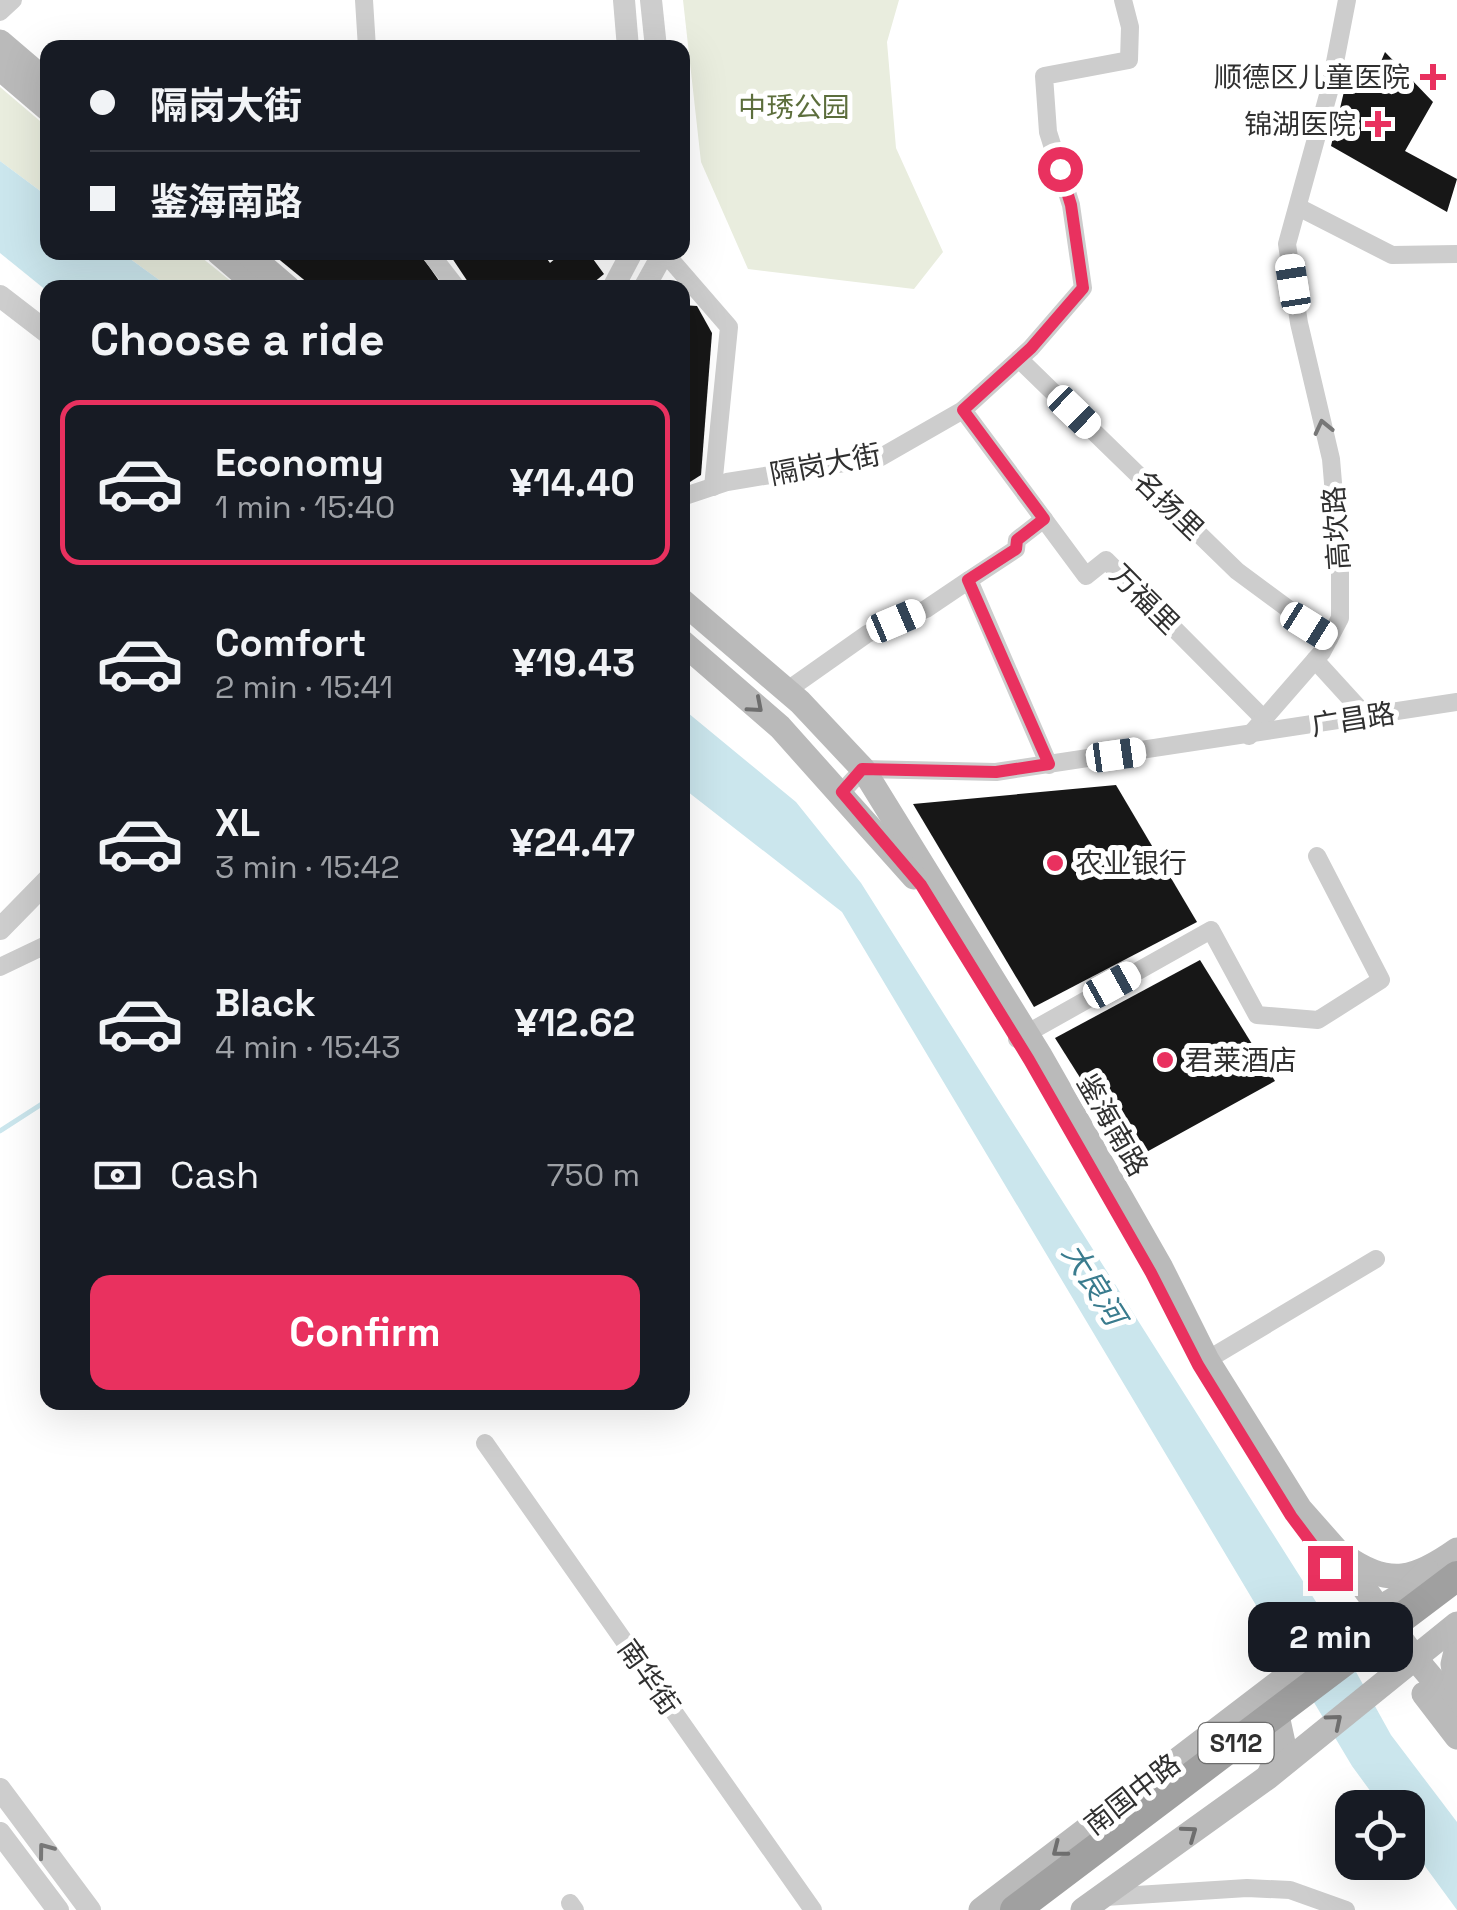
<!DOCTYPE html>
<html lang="en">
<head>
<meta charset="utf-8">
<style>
  :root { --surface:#171b24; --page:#242831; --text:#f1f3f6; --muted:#9ea1a6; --line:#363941; --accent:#e9315f }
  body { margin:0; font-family:"Space Grotesk","Noto Sans SC",sans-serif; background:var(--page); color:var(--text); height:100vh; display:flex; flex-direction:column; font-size:38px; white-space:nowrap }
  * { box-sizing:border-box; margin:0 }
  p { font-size:32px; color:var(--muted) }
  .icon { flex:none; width:55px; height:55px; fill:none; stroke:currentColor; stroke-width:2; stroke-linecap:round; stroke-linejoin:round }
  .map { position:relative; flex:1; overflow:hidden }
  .drawer { position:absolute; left:40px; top:280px; width:650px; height:1130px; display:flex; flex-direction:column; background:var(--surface); border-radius:20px; box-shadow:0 10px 40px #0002 }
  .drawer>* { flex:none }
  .guide { position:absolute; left:40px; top:40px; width:650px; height:220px; border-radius:20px; box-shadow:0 10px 40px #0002; display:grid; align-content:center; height:220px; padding:0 50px; background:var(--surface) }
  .fabs { position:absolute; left:1335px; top:1790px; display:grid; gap:20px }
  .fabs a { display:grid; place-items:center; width:90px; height:90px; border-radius:20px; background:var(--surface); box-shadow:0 10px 40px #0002; font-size:50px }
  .end { position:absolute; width:45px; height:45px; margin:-22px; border:12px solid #e9315f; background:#fff; box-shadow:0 0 0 5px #fff }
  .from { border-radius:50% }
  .bubble { position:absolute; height:70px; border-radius:20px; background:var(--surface); box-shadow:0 10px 40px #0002; font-size:32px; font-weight:800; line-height:70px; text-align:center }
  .car { position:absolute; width:30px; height:60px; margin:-30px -15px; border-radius:12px; box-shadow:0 0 8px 2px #0007; background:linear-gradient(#fff 24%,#345 0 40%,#fff 0 76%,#345 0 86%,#fff 0) }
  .guide b { display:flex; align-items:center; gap:35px; height:95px; font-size:38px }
  .guide b+b { border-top:2px solid var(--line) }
  .guide i { width:25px; height:25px; background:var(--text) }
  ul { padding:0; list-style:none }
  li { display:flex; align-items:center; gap:30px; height:165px; margin:0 20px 15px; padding:0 30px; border:5px solid transparent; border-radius:20px }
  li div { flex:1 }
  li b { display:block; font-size:38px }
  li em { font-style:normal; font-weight:800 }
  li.active { border-color:var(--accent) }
  li>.icon { width:90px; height:90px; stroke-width:1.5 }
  h2 { padding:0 50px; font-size:45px; line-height:120px }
  .pay { display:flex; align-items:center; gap:25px; height:110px; padding:0 50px; font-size:38px }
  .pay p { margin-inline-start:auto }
  .button { display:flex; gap:20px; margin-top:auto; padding:20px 50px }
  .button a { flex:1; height:115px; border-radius:20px; background:var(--accent); color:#fff; font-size:40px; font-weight:800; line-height:115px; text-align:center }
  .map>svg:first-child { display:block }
</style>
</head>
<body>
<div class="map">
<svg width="1457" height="1910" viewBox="0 0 1457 1910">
  <rect width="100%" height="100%" fill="#fff"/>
  <g fill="#e9edde">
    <path d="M683,0H899L887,42L896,148L943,252L914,289L748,269L701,162Z"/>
    <path d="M0,87L47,127V196L0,161Z"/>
    <path d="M122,253H196L238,287H169Z"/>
  </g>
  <g fill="#cbe6ed">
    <path d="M0,161L47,196L48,252L122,253L169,287L48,288L47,291L0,253Z"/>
    <path d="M682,708L796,802L861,883L1325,1616L1391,1735L1457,1822V1910L1408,1843V1808L1382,1807L1352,1766L842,912L683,788Z"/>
  </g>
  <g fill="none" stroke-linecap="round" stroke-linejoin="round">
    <path stroke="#cbe6ed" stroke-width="5" d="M0,1131L48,1100"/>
  </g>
  <g fill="#171717">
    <path d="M1385,52L1433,102L1405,151L1457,179L1447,212L1331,146L1347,79L1372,83Z"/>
    <path d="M270,252H419L444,288H314Z"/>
    <path d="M448,252H501L531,260L537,252H542L550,263L563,252H588L604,274L587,288H472Z"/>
    <path d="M682,305L697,306L712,333L701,475L682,487Z"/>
    <path d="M1116,785L1197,922L1034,1007L913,804Z"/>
    <path d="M1200,960L1275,1081L1132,1160L1055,1038Z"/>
  </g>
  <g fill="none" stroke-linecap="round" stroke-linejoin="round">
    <g stroke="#cdcdcd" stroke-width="18">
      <path d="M364,0L367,48"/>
      <path d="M0,12L13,0"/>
      <path d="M1298,207L1392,255L1457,254"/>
      <path d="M429,252L457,288"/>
      <path d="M664,252L729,327L713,487"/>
      <path d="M1019,359L1237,571L1329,639"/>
      <path d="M963,410L1086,576L1106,560L1264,719"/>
      <path d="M682,497L727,482L881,457L963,410L1031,348L1083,288L1071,205L1048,132L1044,76L1129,60L1130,27L1123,0"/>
      <path d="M1044,519L1017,540L1016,549L969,580L1049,765"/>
      <path d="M1315,660L1367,717"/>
      <path d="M789,689L867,634L926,609L969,580"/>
      <path d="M1249,736L1322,652L1340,618V566L1331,459L1299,323L1287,244L1330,88L1347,0"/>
      <path d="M842,792L863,769L996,772L1457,702"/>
      <path d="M0,967L48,944"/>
      <path d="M1017,1039L1211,930L1257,1015L1318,1020L1381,980L1317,856"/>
      <path d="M1207,1360L1376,1259"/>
      <path d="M485,1443L813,1910"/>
      <path d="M1105,1897L1247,1888L1290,1890L1346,1910"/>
      <path d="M570,1903L575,1910"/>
    </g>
    <g stroke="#cdcdcd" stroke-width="22">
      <path d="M624,0L628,48"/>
      <path d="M651,0L656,48"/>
      <path d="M613,288L632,252"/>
      <path d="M644,288L664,252"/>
      <path d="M0,296L48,333"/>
      <path d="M0,929L48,880"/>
      <path d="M0,1789L90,1910"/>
      <path d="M0,1833L58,1910"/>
    </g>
    <g stroke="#bababa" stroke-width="25">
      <path d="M0,42L48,83"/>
      <path d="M0,68L48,109"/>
      <path d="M218,252L260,288"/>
      <path d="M246,252L288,288"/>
      <path d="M682,601L800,702L863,769L1039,1054L1161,1268L1207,1360L1300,1509L1338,1552L1414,1657L1457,1708"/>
      <path d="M682,642L780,727L914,877"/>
      <path d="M1346,1557C1390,1588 1416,1579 1457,1550"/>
      <path d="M1457,1647L1453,1664L1457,1689"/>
      <path d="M1424,1694L1457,1737"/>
      <path d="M1256,1712L1278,1720L1283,1743L1270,1773"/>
      <path d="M981,1910L1366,1616L1405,1593L1427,1571"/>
      <path d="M1083,1910L1268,1777L1457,1624"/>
    </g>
    <path stroke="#a0a0a0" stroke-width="30" d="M1015,1910L1457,1576"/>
  </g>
  <defs><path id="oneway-chevron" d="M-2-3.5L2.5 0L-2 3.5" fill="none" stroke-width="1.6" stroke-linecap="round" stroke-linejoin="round" transform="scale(2.5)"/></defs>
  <g stroke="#777">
    <use href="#oneway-chevron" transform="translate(1323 427) rotate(-103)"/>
    <use href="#oneway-chevron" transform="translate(45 1850) rotate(-127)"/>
  </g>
  <g stroke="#6e6e6e">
    <use href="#oneway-chevron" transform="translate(756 706) rotate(41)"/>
    <use href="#oneway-chevron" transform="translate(1335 1721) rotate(-40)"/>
    <use href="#oneway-chevron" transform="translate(1190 1833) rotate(-36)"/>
    <use href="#oneway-chevron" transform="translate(1059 1850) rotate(142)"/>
  </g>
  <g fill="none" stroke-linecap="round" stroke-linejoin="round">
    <path stroke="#e9315f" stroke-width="12" d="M1060,169L1071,205L1083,288L1031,348L963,410L1044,519L1017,540L1016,549L968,580L1049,764L996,772L862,769L842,792L921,885L1029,1060L1151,1273L1198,1365L1291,1516L1330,1568"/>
  </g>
  <g fill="#e9315f" stroke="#fff" stroke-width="4">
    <path d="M1428 62h10v10h10v10h-10v10h-10v-10h-10v-10h10z"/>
    <path d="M1373 109h10v10h10v10h-10v10h-10v-10h-10v-10h10z"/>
    <circle cx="1055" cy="863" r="10"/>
    <circle cx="1165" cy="1060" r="10"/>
  </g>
  <g text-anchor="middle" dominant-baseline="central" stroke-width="10" stroke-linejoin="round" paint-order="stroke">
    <rect fill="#fff" stroke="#6e6e6e" stroke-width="2.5" x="1198.5" y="1723" width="75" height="40" rx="8"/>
    <g font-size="25" font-weight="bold" fill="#303030">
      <text x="1236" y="1743">S112</text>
    </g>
    <g font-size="28" fill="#303030" stroke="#fff" text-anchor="end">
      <text x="1410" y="77">顺德区儿童医院</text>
      <text x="1356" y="124">锦湖医院</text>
      <text x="1075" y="863" text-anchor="start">农业银行</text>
      <text x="1185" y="1060" text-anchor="start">君莱酒店</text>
    </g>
    <g font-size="28" fill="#5c6e3c" stroke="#fff">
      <text x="794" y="107">中琇公园</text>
    </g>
    <g font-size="28" fill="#303030" stroke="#fff">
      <text transform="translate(825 464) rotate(-11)">隔岗大街</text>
      <text transform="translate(1169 505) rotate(44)">名扬里</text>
      <text transform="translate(1336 528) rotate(-94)">高坎路</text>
      <text transform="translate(1145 599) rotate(45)">万福里</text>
      <text transform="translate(1353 719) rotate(-9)">广昌路</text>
      <text transform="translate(1113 1125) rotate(60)">鉴海南路</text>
      <text transform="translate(649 1677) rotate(55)">南华街</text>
      <text transform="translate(1132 1794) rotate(-38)">南国中路</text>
    </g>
    <g font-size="30" font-style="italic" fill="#3a7c8e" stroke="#fff">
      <text transform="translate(1094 1284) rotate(58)">大良河</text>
    </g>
  </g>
</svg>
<div class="fabs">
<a><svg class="icon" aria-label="locate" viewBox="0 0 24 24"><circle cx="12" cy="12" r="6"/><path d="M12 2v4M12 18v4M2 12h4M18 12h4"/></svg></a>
</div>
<i class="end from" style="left:1060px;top:169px"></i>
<i class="end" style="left:1330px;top:1568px"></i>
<div class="bubble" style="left:1248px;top:1602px;width:165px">2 min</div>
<i class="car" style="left:1293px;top:284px;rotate:351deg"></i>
<i class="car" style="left:1074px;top:412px;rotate:134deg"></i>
<i class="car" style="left:896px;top:621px;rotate:67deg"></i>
<i class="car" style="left:1309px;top:626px;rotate:122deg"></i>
<i class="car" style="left:1116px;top:755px;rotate:82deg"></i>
<i class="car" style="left:1112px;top:985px;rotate:61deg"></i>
<div class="guide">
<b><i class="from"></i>隔岗大街</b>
<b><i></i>鉴海南路</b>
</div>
<section class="drawer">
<h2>Choose a ride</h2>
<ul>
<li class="active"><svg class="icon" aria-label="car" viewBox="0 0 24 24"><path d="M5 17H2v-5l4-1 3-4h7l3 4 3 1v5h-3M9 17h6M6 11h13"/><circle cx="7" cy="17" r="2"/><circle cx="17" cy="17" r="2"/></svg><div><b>Economy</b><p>1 min · 15:40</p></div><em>¥14.40</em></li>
<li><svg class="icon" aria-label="car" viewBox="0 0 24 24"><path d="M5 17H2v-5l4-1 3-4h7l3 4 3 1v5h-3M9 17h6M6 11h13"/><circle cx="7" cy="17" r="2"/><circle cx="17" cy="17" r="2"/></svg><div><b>Comfort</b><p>2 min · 15:41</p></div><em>¥19.43</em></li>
<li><svg class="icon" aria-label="car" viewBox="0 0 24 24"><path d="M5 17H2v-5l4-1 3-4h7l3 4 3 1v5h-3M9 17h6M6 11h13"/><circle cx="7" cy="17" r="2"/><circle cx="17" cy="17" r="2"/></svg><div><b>XL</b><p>3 min · 15:42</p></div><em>¥24.47</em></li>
<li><svg class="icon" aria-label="car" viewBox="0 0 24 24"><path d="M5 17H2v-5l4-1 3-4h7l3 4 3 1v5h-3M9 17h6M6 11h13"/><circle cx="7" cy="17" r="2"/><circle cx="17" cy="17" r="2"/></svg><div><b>Black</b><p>4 min · 15:43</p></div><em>¥12.62</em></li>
</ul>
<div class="pay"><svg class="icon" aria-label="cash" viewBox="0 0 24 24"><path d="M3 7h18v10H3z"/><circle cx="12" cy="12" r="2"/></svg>Cash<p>750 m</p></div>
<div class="button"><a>Confirm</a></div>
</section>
</div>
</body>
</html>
